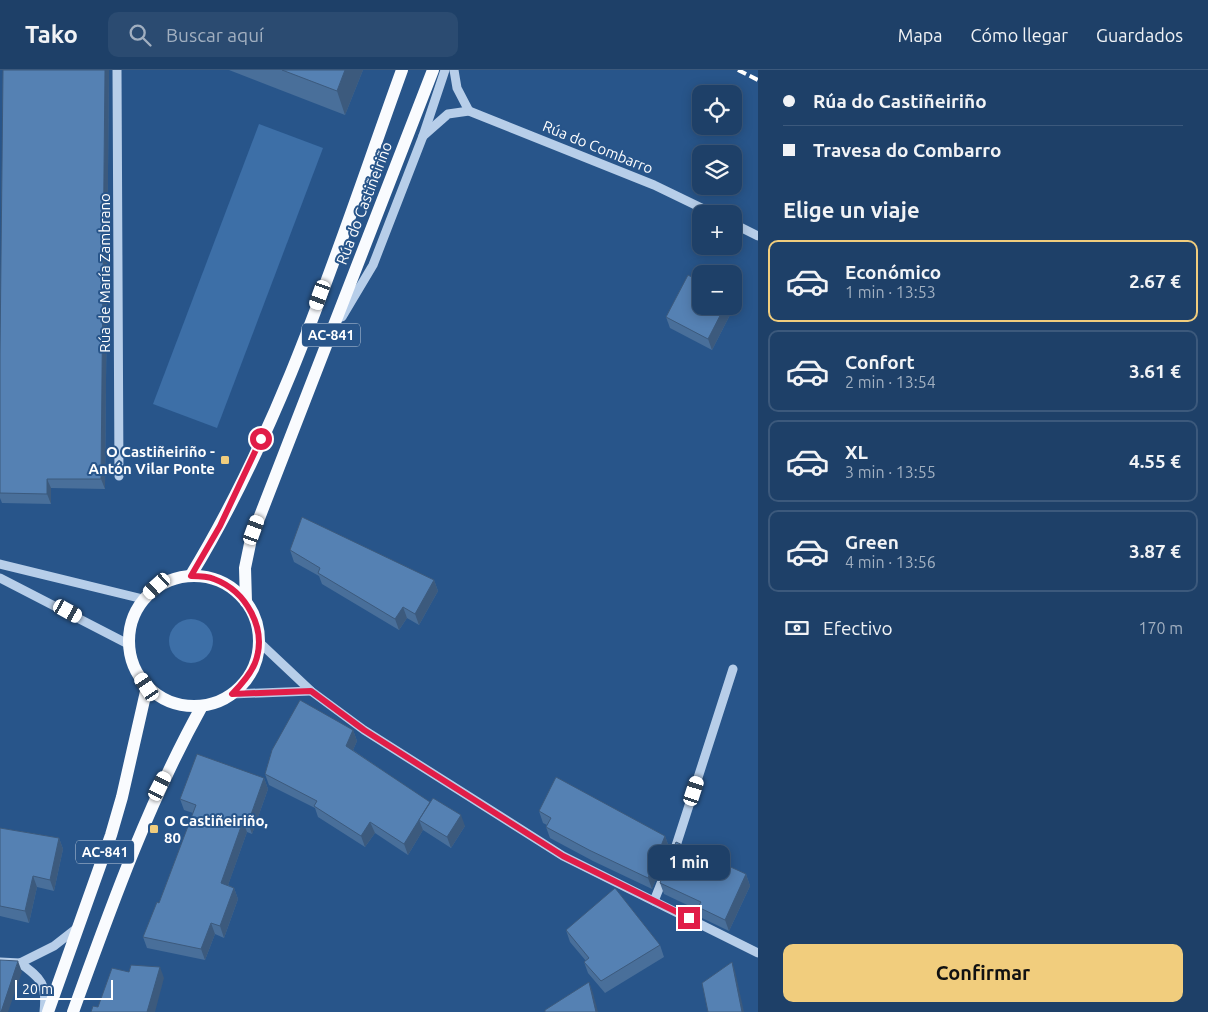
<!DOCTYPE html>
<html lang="es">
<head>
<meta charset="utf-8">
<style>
  :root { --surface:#1e4068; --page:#2b4b71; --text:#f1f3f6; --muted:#a1afc0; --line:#3c597c; --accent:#f1cd7d }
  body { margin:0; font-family:Ubuntu,sans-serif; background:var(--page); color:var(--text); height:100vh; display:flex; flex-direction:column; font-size:19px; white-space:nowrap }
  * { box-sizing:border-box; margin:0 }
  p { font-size:16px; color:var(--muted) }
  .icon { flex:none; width:28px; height:28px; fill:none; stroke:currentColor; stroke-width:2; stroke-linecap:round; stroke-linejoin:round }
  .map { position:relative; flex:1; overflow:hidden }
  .details { display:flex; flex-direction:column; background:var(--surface); width:450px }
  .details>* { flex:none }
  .top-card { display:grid; align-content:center; height:110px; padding:0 25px; background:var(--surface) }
  .tools { position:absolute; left:692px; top:15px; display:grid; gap:10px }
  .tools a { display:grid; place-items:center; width:50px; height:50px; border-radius:10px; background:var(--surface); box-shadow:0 2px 12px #0003,0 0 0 1px var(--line); font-size:25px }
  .scale { position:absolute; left:15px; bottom:12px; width:98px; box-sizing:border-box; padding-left:5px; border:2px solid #fff; border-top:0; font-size:14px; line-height:18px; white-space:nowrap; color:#fff; -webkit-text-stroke:4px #28558a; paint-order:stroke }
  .end { position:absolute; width:22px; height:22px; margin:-11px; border:6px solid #e11d48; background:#fff; box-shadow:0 0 0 2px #fff }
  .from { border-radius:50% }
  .bubble { position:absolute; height:35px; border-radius:10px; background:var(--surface); box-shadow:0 2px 12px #0003,0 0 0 1px var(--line); font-size:16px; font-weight:600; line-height:35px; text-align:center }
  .car { position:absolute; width:15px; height:30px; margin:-15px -8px; border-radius:6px; box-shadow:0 0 4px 1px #0007; background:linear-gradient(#fff 24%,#345 0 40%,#fff 0 76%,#345 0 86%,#fff 0) }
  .top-card b { display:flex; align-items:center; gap:18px; height:48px; font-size:19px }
  .top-card b+b { border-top:1px solid var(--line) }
  .top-card i { width:12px; height:12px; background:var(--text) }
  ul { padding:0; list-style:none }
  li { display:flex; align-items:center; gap:15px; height:82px; margin:0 10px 8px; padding:0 15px; border:2px solid var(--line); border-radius:10px }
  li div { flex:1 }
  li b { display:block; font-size:19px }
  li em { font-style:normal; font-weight:600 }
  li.active { border-color:var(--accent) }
  li>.icon { width:45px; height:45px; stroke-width:1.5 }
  h2 { padding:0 25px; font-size:22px; line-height:60px }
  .pay { display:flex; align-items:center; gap:12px; height:55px; padding:0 25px; font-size:19px }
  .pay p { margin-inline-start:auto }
  .primary-button { display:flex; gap:10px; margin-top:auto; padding:10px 25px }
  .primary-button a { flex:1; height:58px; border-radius:10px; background:var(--accent); color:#111; font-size:20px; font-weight:600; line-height:58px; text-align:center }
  header { display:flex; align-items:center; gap:30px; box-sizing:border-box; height:70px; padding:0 25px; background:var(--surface); border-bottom:1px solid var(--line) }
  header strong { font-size:24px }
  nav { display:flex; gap:28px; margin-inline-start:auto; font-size:18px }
  .search { width:350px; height:45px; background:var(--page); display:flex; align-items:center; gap:12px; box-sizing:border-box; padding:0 18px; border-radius:10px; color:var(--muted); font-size:19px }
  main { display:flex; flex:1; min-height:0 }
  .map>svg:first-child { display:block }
</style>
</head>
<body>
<header>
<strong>Tako</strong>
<div class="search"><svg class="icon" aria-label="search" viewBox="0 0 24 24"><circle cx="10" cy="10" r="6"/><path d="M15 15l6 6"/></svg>Buscar aquí</div>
<nav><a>Mapa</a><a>Cómo llegar</a><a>Guardados</a></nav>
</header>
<main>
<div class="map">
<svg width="758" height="942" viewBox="0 0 758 942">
  <rect width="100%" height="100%" fill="#28558a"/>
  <g fill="#3d6fa7">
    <path d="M259,54L323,78L217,358L153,334Z"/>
    <circle cx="191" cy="571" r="22"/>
  </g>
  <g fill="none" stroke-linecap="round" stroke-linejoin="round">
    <g stroke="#b7cee9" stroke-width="9">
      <path d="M117,0L119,406"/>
      <path d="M454,0L457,18L469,41"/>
      <path d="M423,66L448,44L469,41L654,115L714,144"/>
      <path d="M734,154L758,166"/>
      <path d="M342,247L373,195L423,66L445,0"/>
      <path d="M0,494L143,529"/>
      <path d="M0,508L128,574"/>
      <path d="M259,572L311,621L364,660L563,786L758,883"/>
      <path d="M232,624L311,621"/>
      <path d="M674,782L733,599"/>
      <path d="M654,831L664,806"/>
      <path d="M0,892L20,893L54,876L77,858"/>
      <path d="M20,893C42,909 47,914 44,942"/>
    </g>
    <g stroke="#f9fbfe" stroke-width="12">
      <path d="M191,505C286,349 340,171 402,0"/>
      <circle cx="194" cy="571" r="65"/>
      <path d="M246,532L245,498L251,469L433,0"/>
      <path d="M48,942L111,765L122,727L147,617"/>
      <path d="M73,942C111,837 148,733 202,636"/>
    </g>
    <path stroke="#fff" stroke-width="4" stroke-dasharray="9 4" stroke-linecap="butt" d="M738,0L758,10"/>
  </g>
  <g fill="#496f9a">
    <path d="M3,0H109L105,419L51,418V434L2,433L0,428V283Z"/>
    <path d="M229,0H363L345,45Z"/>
    <path d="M701,236H734V237L712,280L670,258L666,247Z"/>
    <path d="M290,480L434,510L438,521L419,555L407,548L399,560L322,514L319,506L294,492Z"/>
    <path d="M353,660L357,671L353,680L430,733L465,756L451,778L423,760L408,785L375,763L365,777L318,747L315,738L269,715L265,704Z"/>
    <path d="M264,708L268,719L252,764L247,762L228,815L234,818L238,829L224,868L215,864L205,890L147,878L143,867L159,833L193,743L184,740L180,729Z"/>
    <path d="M539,741L665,766L669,777L652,819L593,791L550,768L546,757L547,755L543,753Z"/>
    <path d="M0,758L59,768L63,779L54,821L37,817L29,853L0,846Z"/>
    <path d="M746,804L750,816L729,861L702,848L700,841L664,824L660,813Z"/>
    <path d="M566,860L660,875L664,887L605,923L588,903L584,892L586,891L570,872Z"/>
  </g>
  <g fill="#3c5a7d">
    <path d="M105,0H109L105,419L101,409Z"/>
    <path d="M345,0H363L345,45L337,21Z"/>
    <path d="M725,236H734V237L712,280L708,269Z"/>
    <path d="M47,409L51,418V434L47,424Z"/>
    <path d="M434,510L438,521L419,555L415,544Z"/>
    <path d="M403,537L407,548L399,560L395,549Z"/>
    <path d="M353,660L357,671L350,687L346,676Z"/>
    <path d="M264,708L268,719L252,764L248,753Z"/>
    <path d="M430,732L434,743L419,750L423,760L408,785L404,774Z"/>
    <path d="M461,745L465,756L451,778L447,767Z"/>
    <path d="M243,751L247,762L225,824L221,813Z"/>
    <path d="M370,752L375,763L365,777L361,766Z"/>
    <path d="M665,766L669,777L652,819L648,808Z"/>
    <path d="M59,768L63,779L54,821L50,810Z"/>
    <path d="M746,804L750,816L729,861L725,850Z"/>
    <path d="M33,806L37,817L29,853L25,841Z"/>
    <path d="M234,818L238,829L224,868L220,856Z"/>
    <path d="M211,853L215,864L205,890L201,879Z"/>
    <path d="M18,891L22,902L8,942H1Z"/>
    <path d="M732,892L735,901L744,942H742Z"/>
    <path d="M160,897L164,908L155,942H147Z"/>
    <path d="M589,912L593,923L598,942H596Z"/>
  </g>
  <g fill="#5581b3" stroke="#3c5a7d">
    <path d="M3,0H105L101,409H47V424L0,423V283Z"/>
    <path d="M282,0H345L337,21Z"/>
    <path d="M688,205L701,212V236H725L708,269L666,247Z"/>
    <path d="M302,447L434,510L415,544L403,537L395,549L318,503L320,498L290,480Z"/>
    <path d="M300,630L353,660L346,676L430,732L404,774L370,752L361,766L314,736L317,731L265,704L272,680Z"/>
    <path d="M197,684L264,708L248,753L243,751L221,813L234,818L220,856L211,853L201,879L143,867L157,832L159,833L196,735L180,729Z"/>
    <path d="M556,707L665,766L648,808L589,780L546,757L551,748L539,741Z"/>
    <path d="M433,728L461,745L447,767L419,750Z"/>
    <path d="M0,758L59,768L50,810L33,806L25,841L0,836Z"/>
    <path d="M676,772L746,804L725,850L698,837L701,832L660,813Z"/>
    <path d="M615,818L660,875L601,911L584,892L589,888L566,860Z"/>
    <path d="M0,890L18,891L1,942H0Z"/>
    <path d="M732,892L742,942H708L702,913Z"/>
    <path d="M131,895L160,897L147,942H91L93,936L98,937L112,898L129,902Z"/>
    <path d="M589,912L596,942H545V940Z"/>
  </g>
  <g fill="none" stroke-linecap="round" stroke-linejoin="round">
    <path stroke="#e11d48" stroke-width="6" d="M261,369L220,456L191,506C198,506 207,506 214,509C246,521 268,559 255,593C250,605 242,614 232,624L311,621L364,660L563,786L689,848"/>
  </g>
  <g fill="#f1cd7d" stroke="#28558a" stroke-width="2">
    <rect x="220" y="385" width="10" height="10" rx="2.5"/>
    <rect x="149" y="754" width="10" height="10" rx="2.5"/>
  </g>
  <g text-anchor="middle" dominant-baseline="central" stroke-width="4" stroke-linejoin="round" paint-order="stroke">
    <g fill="#28558a" stroke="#beccdc" stroke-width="1">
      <rect x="302" y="253.5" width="58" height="23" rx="4"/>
      <rect x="76" y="770.5" width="58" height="23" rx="4"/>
    </g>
    <g font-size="14" font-weight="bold" fill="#fff">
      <text x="331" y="265">AC-841</text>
      <text x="105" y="782">AC-841</text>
    </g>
    <g font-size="15" fill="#fff" stroke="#28558a">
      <text transform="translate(598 77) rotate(22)">Rúa do Combarro</text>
      <text transform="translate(364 133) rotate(-69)">Rúa do Castiñeiriño</text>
      <text transform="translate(104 203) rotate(-90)">Rúa de María Zambrano</text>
    </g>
    <g font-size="15" font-weight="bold" fill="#fff" stroke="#28558a" text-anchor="end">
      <text x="215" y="381">O Castiñeiriño -<tspan x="215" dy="17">Antón Vilar Ponte</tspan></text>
      <text x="164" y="750" text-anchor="start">O Castiñeiriño,<tspan x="164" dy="17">80</tspan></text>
    </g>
  </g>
</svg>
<div class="tools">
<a><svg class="icon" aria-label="locate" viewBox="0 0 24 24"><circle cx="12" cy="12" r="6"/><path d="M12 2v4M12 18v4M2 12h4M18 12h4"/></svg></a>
<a><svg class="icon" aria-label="layers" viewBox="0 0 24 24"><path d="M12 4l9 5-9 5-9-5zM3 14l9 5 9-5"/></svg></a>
<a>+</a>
<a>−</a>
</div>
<div class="scale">20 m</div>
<i class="end from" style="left:261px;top:369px"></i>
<i class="end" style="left:689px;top:848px"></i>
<div class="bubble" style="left:648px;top:775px;width:82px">1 min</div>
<i class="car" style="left:320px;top:225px;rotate:200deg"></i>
<i class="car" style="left:254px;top:460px;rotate:20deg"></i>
<i class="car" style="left:157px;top:516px;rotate:228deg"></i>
<i class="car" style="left:68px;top:541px;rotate:119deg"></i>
<i class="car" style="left:147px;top:617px;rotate:326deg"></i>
<i class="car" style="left:160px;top:716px;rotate:27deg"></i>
<i class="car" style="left:694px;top:721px;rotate:18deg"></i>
</div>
<section class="details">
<div class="top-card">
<b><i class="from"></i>Rúa do Castiñeiriño</b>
<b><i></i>Travesa do Combarro</b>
</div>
<h2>Elige un viaje</h2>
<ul>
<li class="active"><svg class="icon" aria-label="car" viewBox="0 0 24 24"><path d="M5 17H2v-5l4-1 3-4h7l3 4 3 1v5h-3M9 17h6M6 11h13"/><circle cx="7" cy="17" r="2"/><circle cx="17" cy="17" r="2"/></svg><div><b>Económico</b><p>1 min · 13:53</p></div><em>2.67 €</em></li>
<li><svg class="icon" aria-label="car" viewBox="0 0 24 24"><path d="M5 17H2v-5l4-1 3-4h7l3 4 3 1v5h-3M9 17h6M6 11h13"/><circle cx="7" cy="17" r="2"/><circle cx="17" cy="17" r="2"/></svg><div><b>Confort</b><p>2 min · 13:54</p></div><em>3.61 €</em></li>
<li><svg class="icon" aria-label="car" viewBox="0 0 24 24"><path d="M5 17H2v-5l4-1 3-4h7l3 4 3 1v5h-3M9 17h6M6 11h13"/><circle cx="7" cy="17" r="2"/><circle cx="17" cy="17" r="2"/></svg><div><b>XL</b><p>3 min · 13:55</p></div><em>4.55 €</em></li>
<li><svg class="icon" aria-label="car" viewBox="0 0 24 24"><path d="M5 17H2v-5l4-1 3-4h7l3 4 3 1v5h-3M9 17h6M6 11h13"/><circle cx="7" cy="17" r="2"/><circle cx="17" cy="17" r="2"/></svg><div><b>Green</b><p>4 min · 13:56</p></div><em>3.87 €</em></li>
</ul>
<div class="pay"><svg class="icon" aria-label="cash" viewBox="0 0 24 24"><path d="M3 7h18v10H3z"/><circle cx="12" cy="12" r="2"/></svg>Efectivo<p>170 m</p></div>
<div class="primary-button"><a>Confirmar</a></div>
</section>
</main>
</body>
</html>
